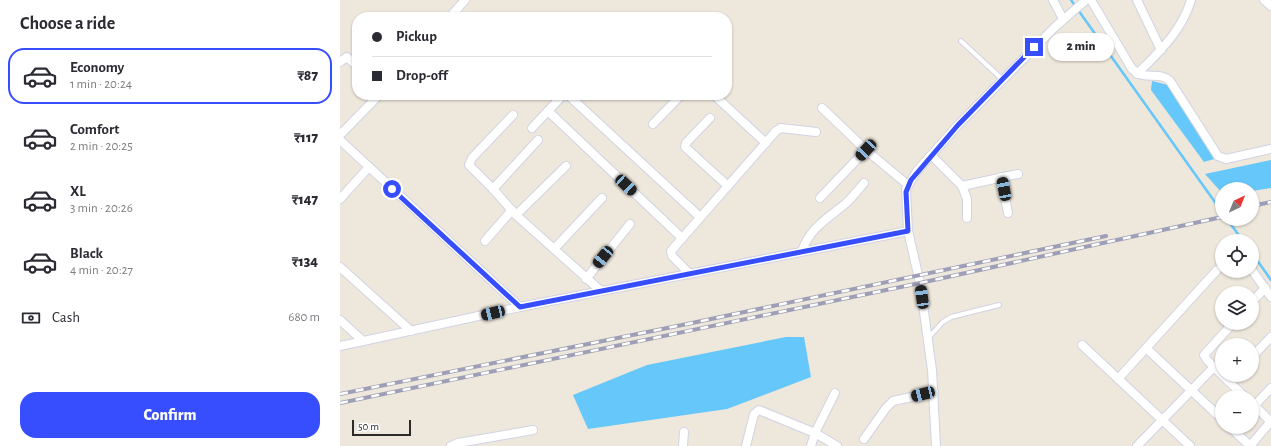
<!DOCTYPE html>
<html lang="en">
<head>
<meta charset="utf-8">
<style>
  :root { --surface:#fff; --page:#f2f2f3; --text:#2b2b33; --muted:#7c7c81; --line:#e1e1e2; --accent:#374eff }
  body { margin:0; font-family:"Alegreya Sans",sans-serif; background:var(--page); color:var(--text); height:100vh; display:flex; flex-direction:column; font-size:15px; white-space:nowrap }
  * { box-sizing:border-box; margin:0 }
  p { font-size:13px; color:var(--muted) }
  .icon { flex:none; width:22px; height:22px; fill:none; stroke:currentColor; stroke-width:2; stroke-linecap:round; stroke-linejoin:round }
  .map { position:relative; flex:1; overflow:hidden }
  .panel { display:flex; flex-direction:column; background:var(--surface); width:340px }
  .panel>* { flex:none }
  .hud { position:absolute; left:12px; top:12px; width:380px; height:88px; border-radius:16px; box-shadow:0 1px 3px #0004; display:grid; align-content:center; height:88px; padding:0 20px; background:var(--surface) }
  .needle { width:26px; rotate:43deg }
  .controls { position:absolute; left:875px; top:182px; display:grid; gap:8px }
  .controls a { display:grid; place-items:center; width:44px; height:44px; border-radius:50%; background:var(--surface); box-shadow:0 1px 3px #0004; font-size:20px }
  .scale { position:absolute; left:12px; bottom:10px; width:59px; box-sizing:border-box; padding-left:4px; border:2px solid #2b2b2b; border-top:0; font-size:11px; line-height:14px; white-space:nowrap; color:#2b2b2b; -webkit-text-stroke:3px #fff; paint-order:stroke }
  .end { position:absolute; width:18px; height:18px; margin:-9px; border:5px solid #374eff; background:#fff; box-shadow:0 0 0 2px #fff }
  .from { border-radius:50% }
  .bubble { position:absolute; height:28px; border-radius:14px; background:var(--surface); box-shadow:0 1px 3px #0004; font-size:13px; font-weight:800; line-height:28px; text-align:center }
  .car { position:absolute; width:12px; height:24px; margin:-12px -6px; border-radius:5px; box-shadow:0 0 3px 1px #0007; background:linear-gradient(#222 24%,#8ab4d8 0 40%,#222 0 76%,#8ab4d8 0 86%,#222 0) }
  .hud b { display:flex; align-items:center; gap:14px; height:38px; font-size:15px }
  .hud b+b { border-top:1px solid var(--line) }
  .hud i { width:10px; height:10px; background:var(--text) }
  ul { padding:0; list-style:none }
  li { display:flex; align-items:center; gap:12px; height:56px; margin:0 8px 6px; padding:0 12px; border:2px solid transparent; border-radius:16px }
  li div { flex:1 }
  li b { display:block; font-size:15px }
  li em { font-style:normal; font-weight:800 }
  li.selected { border-color:var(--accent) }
  li>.icon { width:36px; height:36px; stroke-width:1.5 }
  h2 { padding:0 20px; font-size:18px; line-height:48px }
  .pay { display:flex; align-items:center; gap:10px; height:44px; padding:0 20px; font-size:15px }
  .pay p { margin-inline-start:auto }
  .button { display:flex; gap:8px; margin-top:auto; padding:8px 20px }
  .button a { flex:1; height:46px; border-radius:16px; background:var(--accent); color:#fff; font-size:16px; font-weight:800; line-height:46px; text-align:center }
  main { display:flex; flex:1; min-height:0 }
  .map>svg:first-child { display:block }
</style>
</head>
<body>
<main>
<section class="panel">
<h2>Choose a ride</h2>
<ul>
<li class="selected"><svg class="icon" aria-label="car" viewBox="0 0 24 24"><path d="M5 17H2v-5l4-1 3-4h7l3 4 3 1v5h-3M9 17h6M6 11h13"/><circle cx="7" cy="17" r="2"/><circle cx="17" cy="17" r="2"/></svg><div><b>Economy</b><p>1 min · 20:24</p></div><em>₹87</em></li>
<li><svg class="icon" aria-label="car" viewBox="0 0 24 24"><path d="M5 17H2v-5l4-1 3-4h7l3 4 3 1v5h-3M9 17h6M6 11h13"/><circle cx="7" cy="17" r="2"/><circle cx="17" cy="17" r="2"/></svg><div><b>Comfort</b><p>2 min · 20:25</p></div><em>₹117</em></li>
<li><svg class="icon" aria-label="car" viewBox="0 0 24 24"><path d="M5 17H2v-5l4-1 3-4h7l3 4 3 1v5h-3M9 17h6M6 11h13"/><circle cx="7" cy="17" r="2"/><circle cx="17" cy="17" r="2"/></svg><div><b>XL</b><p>3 min · 20:26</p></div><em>₹147</em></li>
<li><svg class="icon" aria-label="car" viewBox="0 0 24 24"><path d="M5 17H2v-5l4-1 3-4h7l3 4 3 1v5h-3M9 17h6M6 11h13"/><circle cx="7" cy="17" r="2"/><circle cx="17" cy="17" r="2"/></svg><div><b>Black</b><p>4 min · 20:27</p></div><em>₹134</em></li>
</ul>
<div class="pay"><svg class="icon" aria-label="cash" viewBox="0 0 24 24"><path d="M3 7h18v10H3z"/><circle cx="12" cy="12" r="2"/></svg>Cash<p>680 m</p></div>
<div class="button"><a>Confirm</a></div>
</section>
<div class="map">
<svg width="931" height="446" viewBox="0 0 931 446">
  <rect width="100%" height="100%" fill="#eee7db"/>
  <g fill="#65c7fa">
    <path d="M812,81L828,85L874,159L864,162L811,90Z"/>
    <path d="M931,160V188L912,191V189H882V193L865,174Z"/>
    <path d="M446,337H464L471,377L387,409L248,429L233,395L307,365Z"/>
  </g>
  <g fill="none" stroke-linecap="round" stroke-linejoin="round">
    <g stroke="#65c7fa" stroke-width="2.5">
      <path d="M731,0L882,212"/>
      <path d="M887,219L903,241"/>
      <path d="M912,253L931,280"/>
    </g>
    <defs>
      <g id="lane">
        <path d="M621,41L662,79"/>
        <path d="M588,338L603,322L611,317L659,305"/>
      </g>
      <g id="street">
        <path d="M713,0L723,19"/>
        <path d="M751,0L792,69C806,82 818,70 830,81L878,156L886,159L931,149"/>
        <path d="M797,0L821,50"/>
        <path d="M924,0L931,6"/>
        <path d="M110,17L125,0"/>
        <path d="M0,62L7,57L17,66"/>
        <path d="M797,74C819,52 842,31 851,0"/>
        <path d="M228,95L360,217"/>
        <path d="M374,95L426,143"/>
        <path d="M482,108L526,150L568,185"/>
        <path d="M208,111L342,238"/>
        <path d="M173,115L132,158L129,165L153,189L176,215L261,291"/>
        <path d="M370,118L346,143L345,147L388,186"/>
        <path d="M313,124L341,95"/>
        <path d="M192,128L223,95"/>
        <path d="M0,135L39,95"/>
        <path d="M0,140L180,307"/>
        <path d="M591,155L622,186L627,199V218"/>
        <path d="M661,177L668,213"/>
        <path d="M622,186L678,174"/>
        <path d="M153,189L198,140"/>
        <path d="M480,198L526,150"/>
        <path d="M0,199L29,167"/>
        <path d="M176,215L226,166"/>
        <path d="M145,241L172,210"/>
        <path d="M214,249L262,198"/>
        <path d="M462,251C469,229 488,218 505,204C512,198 518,190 524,183"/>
        <path d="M0,267L71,331"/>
        <path d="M912,270L931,297"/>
        <path d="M349,273L332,256L331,251L436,131L441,128L476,132"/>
        <path d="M246,279L290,224"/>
        <path d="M912,302L925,288"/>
        <path d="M0,320L23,341"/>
        <path d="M742,345L850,446"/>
        <path d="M0,346L180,307L568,231"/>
        <path d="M806,348L882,419"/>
        <path d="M912,357L931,337"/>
        <path d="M882,375L867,360L864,355L893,323"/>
        <path d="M882,375L905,397"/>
        <path d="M778,379L877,270"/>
        <path d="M889,381L895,375"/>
        <path d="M912,403L931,422"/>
        <path d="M914,406L931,388"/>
        <path d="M890,427L910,446"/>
        <path d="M524,439L546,408L553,401L594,392"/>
        <path d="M111,446L118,443L193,430"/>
        <path d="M343,446L344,432"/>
        <path d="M406,446L414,414L419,410L475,433L497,446"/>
        <path d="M471,446L475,433L495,393"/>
        <path d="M596,446L592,370L580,283L568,231L566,189L577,171L618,125L716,26L746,0"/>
        <path d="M797,446L874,367"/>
        <path d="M910,446L931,421"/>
      </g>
    </defs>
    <use href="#lane" stroke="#d1d3e5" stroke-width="6"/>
    <use href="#street" stroke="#d1d3e5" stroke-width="10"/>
    <use href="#lane" stroke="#fff" stroke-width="4"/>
    <use href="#street" stroke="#fff" stroke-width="8"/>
    <defs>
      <g id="rail">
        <path d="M912,206L931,202"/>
        <path d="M0,394L352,323L766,236"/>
        <path d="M0,403L580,283L882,217"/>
      </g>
    </defs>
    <use href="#rail" stroke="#9e9fb7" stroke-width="4"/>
    <use href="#rail" stroke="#fff" stroke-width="2.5" stroke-dasharray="8" stroke-linecap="butt"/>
  </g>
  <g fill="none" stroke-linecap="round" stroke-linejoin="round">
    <path stroke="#374eff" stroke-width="5" d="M52,189L180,307L568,231L566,192L571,180L618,125L694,47"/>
  </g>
</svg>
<div class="controls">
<a><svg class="needle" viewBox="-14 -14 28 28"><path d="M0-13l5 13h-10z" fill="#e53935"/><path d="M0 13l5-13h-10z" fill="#7c7c81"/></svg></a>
<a><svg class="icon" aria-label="locate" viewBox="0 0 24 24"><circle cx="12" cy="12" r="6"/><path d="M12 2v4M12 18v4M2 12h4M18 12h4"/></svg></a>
<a><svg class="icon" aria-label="layers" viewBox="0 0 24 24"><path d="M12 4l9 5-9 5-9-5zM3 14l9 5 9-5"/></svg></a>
<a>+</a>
<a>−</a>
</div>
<div class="scale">50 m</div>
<i class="end from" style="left:52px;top:189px"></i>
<i class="end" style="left:694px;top:47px"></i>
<div class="bubble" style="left:708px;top:33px;width:66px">2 min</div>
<i class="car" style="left:526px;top:150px;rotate:223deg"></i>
<i class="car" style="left:286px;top:185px;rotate:133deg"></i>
<i class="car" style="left:664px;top:189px;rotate:349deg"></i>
<i class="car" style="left:263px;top:257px;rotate:219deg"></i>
<i class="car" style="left:582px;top:297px;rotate:352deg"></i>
<i class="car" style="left:153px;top:313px;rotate:257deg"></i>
<i class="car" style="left:583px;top:394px;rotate:256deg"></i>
<div class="hud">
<b><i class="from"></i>Pickup</b>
<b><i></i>Drop-off</b>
</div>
</div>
</main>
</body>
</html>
